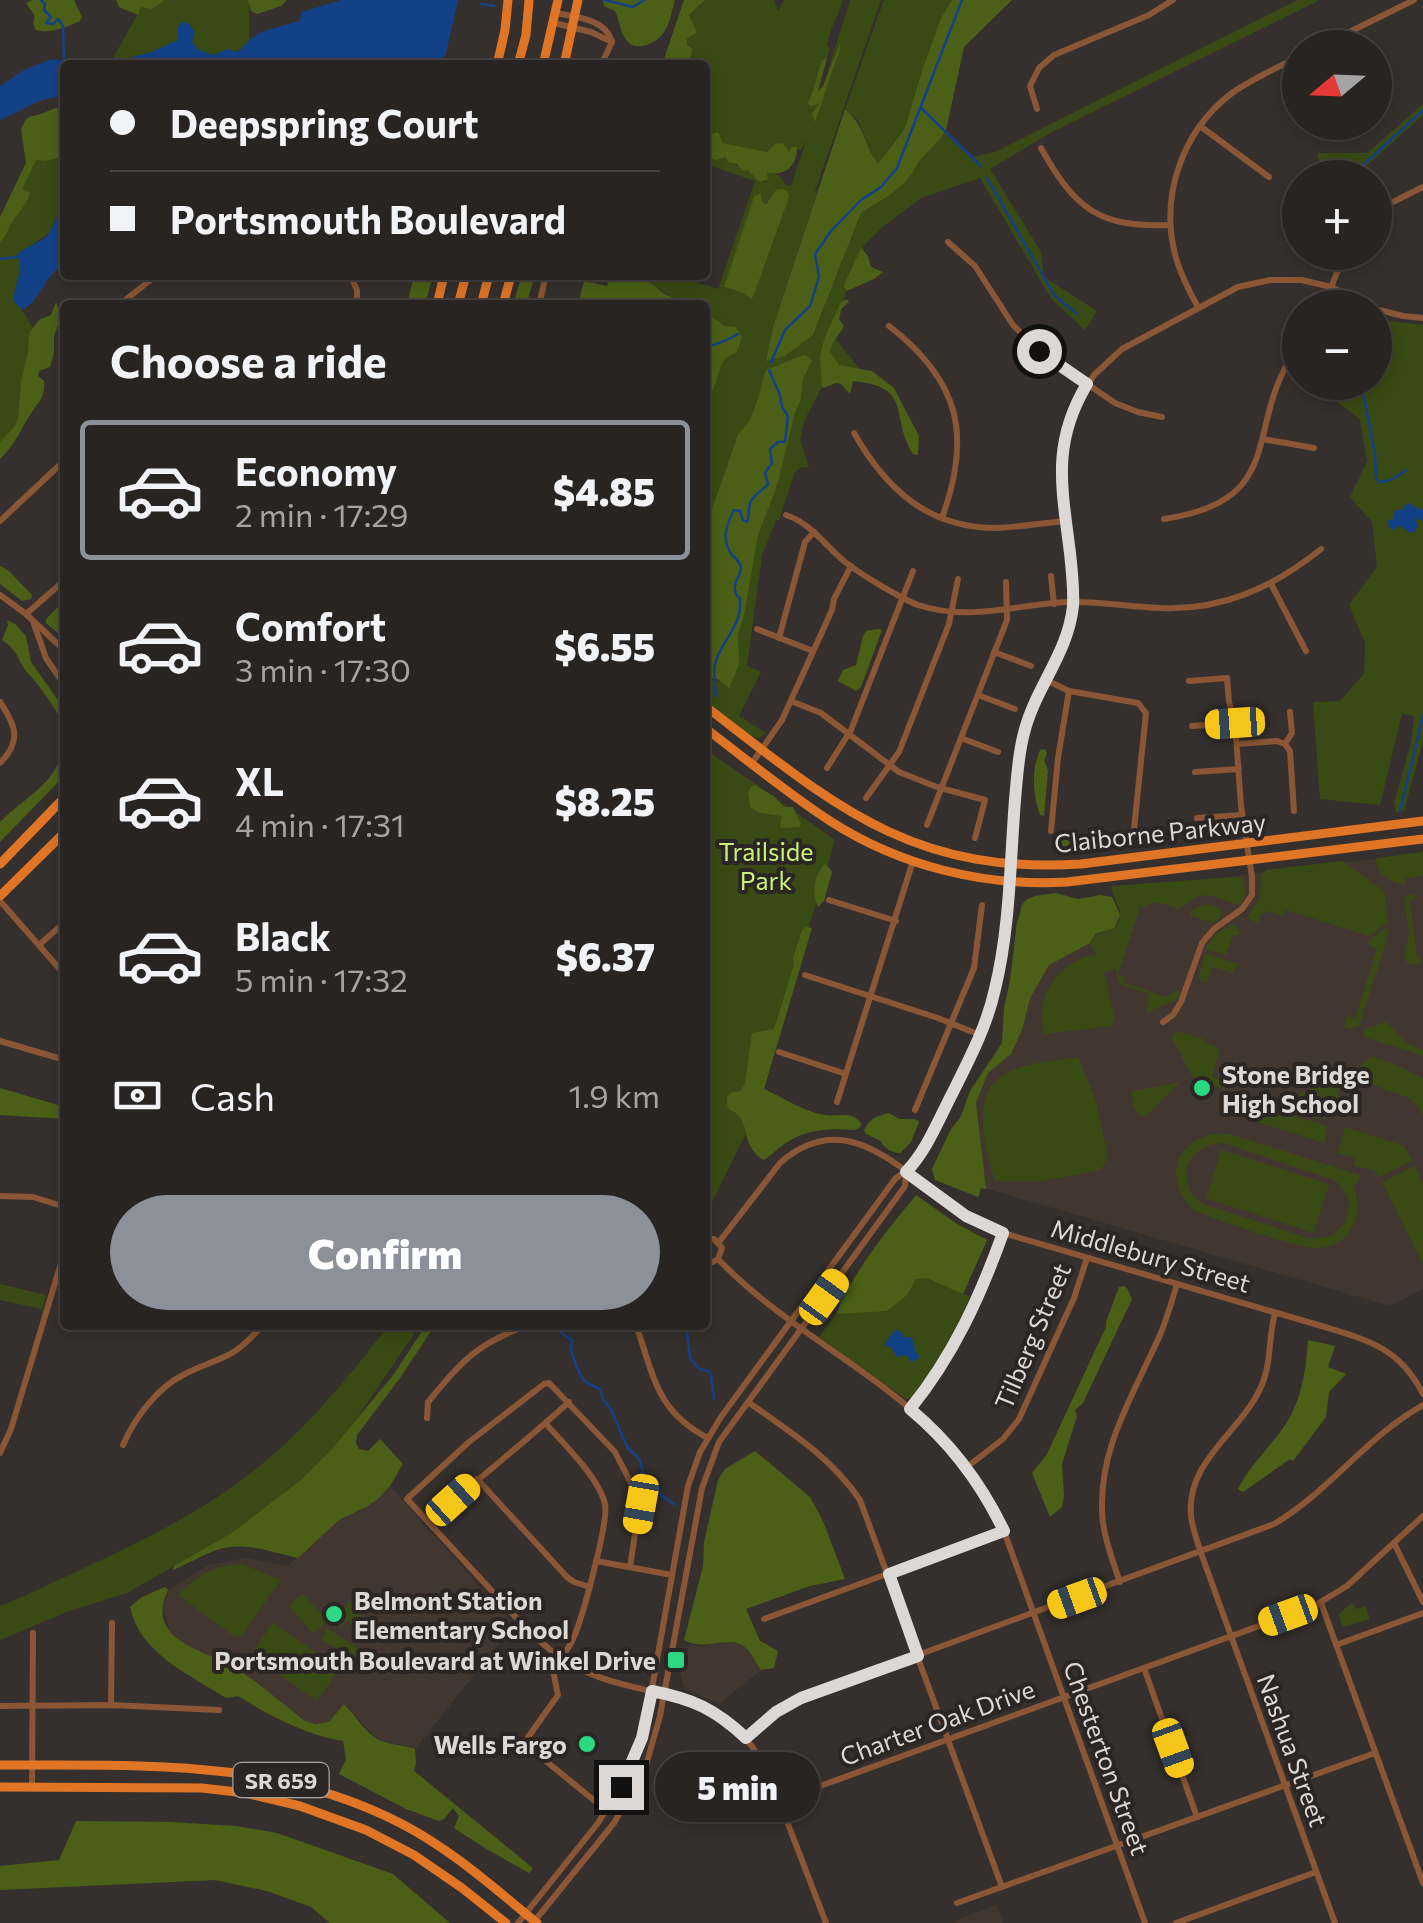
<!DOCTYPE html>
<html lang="en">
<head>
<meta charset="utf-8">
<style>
  :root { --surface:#282422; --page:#34302f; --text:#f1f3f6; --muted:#a5a4a5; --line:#444140; --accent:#8c9099 }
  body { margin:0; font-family:Commissioner,sans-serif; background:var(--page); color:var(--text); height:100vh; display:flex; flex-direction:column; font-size:38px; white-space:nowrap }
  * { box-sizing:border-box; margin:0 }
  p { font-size:32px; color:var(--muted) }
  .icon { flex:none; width:55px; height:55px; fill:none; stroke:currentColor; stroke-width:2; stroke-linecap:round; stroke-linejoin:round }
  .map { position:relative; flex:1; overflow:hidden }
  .side { position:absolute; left:60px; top:300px; width:650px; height:1030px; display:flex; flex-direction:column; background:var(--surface); border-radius:10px; box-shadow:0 5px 15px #0003,0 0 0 2px var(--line) }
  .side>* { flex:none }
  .banner { position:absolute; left:60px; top:60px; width:650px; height:220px; border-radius:10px; box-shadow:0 5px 15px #0003,0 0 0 2px var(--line); display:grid; align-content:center; height:220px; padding:0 50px; background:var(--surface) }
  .needle { width:65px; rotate:251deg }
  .fabs { position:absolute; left:1282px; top:30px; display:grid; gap:20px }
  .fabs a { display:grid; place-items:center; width:110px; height:110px; border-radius:50%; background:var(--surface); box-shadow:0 5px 15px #0003,0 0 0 2px var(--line); font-size:50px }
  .end { position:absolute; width:45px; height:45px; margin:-22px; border:12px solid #dcd8d6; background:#111; box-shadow:0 0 0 5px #111 }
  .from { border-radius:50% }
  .bubble { position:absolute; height:70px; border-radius:35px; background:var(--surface); box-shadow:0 5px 15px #0003,0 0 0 2px var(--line); font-size:32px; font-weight:800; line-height:70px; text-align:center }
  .car { position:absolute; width:30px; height:60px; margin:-30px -15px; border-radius:12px; box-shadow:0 0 8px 2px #0007; background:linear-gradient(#f5c518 24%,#345 0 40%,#f5c518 0 76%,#345 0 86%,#f5c518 0) }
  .banner b { display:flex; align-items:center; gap:35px; height:95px; font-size:38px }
  .banner b+b { border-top:2px solid var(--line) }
  .banner i { width:25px; height:25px; background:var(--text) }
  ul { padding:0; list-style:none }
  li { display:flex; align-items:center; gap:30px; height:140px; margin:0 20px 15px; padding:0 30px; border:5px solid transparent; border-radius:10px }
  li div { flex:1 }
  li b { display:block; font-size:38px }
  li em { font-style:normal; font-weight:800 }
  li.selected { border-color:var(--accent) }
  li>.icon { width:90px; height:90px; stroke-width:1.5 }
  h2 { padding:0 50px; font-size:45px; line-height:120px }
  .pay { display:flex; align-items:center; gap:25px; height:110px; padding:0 50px; font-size:38px }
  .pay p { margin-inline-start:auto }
  .cta { display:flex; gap:20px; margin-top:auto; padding:20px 50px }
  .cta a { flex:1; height:115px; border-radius:60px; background:var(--accent); color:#fff; font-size:40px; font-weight:800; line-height:115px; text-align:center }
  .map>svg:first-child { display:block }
</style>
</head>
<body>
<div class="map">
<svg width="1423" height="1923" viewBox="0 0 1423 1923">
  <rect width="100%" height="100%" fill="#35302d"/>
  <g fill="#423631">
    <path d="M1423,853V1289L1390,1306L981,1187L976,1103L988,1073L1011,1054L1022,1030L1031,986L1051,958L1169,884Z"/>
    <path d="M390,1486L514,1625L415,1749L399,1744L385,1743L375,1738L345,1704L330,1722L315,1724L305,1721L229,1665L195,1651L180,1641L170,1631L163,1608L168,1590L209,1565L246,1558L288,1566L339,1520L366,1507Z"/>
    <path d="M727,1641L745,1647L761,1670L719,1704L685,1689L680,1673L690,1644L702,1647Z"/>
    <path d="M997,1905L1003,1923H955L959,1919Z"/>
  </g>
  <g fill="#3a4a14" fill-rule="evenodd">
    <path d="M142,0H249V40L247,45L235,52L228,49L213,55L109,65L143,5Z"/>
    <path d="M705,0H774L778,11L784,0H843C839,16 828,31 827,46L830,48L827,58L824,59C819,70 814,94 808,102L818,103L850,0H881L815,191L817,193L773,327L766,360L785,356L813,335L861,213L890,195L913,172L917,162L941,138L946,130L972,157L995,152L1298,0H1320L1052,132L990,169L1041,252L1044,277L1097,311L1085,330L1052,300L980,178L921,198L884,226L863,246L867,273L846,290L835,338L866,377L825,381L804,421L800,440L809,468L802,467L795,472L779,520H776L762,555L747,666L761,672L739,716L766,733L759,738L749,735L705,702V677C715,679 721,684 731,685L738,636L745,611L758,536L778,483L795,413L801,399L803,379L805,376L799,356L781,367L766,370L757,401L750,420L738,434L705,529V430L712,408L709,404L710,393L716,384L721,363L728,356L726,326L705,312V305C679,305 661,291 641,275H674L718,289L755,181L705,164V156L727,157L742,170H748L761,182H766L767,173L779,175L786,185L791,186L807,138L801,150H797V147L787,152L783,144H775L767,152L722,143L705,129V65H687L693,49L687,45V39L697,32L689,15ZM788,195L753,297L751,299L744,292L724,288L755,199L765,204L771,196Z"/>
    <path d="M884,0H952L941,18L923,67L905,128L887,151L882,161L877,165L858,120L845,109Z"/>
    <path d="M1423,104V115L1354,177H1323L1317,153H1367Z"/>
    <path d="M65,132V201L49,233L17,255C27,271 13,284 14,301L22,310L41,342L20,430L0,451V236L31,161Z"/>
    <path d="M1375,317L1389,321L1423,325V741L1404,811L1396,812L1394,802L1411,743L1414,716L1402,714L1380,805L1320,799L1313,702L1340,701L1364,674L1365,643L1349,605L1377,566L1372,522L1350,497L1367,461L1360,419L1328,395L1334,383L1375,382Z"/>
    <path d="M705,749L835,840L749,1127L705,1217Z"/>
    <path d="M1423,852V876L1405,878V884C1391,884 1376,873 1376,858Z"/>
    <path d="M1342,861L1384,891L1388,922L1369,936L1286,910L1283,915L1268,911L1261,915L1258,923L1247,918L1260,898L1261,877L1266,870Z"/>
    <path d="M1242,876L1246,893L1240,904C1226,904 1214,892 1200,896C1192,898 1185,906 1178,909C1167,906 1154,897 1145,907H1140L1118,974L1125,977L1124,982L1165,997L1179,990L1180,994C1172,1008 1157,1003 1146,1015L1149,994L1120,984L1116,969L1104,973L1115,1019L1111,1026L1044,1034C1035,995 1058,962 1096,954L1090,943C1098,929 1117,932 1120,917C1121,907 1112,896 1111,886L1234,877L1240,878Z"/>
    <path d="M1410,894L1415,896V899L1410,900L1417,958L1423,960L1420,964H1408L1404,958L1409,933L1404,899Z"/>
    <path d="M1205,904L1218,907L1222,912L1219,918L1213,923L1189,915L1194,909Z"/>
    <path d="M1231,924L1238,928L1240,935H1233L1226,955L1205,949L1215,935Z"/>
    <path d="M1385,928L1388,929L1387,940L1359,1026L1349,1029L1344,1027L1347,1016L1355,1018L1377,949L1368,944L1369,940Z"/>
    <path d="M1208,954L1238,964L1239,965L1238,967L1234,968L1232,973L1212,967L1207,983L1198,979L1205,955Z"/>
    <path d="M1386,1022L1406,1043L1423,1050V1056L1364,1037V1029Z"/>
    <path d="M1176,1031L1203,1039V1042L1220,1048L1212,1077L1227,1081L1226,1088L1224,1089L1193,1078L1172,1038Z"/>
    <path d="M1374,1056L1375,1058L1392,1063L1423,1078V1115C1419,1107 1414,1101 1406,1097C1393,1090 1331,1079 1374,1056Z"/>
    <path d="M1078,1057L1096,1101L1108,1157L1101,1170L1043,1181H995C985,1148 968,1092 1008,1072C1029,1062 1055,1061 1078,1057Z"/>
    <path d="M1317,1067L1343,1072L1344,1076L1332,1112L1317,1119L1287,1109L1286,1107L1289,1099L1298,1101L1301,1091L1309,1093Z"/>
    <path d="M1180,1082L1144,1118C1133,1110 1132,1104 1132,1091Z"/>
    <path d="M1228,1096L1327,1126L1324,1143L1223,1111Z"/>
    <path d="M1345,1127L1404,1146L1412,1161L1379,1177L1374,1170L1354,1166L1356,1158L1337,1153Z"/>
    <path d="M1213,1134H1229L1360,1175L1357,1184H1353C1364,1213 1353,1247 1317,1248C1300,1249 1212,1219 1194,1210C1164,1182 1173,1143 1213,1134ZM1224,1143L1336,1181L1348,1197L1349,1205L1346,1222L1331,1236L1311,1239L1203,1204C1172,1181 1187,1144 1224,1143Z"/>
    <path d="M1221,1150L1329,1184L1314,1233L1206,1198Z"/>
    <path d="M1414,1166L1423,1183V1264L1382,1182Z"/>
    <path d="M916,1195L957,1224L987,1240L963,1293L970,1297C954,1334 936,1365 912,1397L906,1399L819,1337L836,1314L845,1292L883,1237Z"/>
    <path d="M0,1284L46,1295L42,1309L0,1300Z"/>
    <path d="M389,1325H420L357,1418L332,1449L302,1479L233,1532L127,1593L69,1611L0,1640V1606C29,1595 56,1581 84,1568C158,1534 230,1497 289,1440C326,1405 358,1365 389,1325Z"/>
    <path d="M242,1564L281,1580L242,1635L235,1637L178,1595C199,1574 212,1566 242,1564Z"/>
    <path d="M302,1593L328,1621L314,1634L289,1606Z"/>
    <path d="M349,1602L375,1627L363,1637L347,1620L340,1627L333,1619L339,1613L342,1615L345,1611L343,1608Z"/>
    <path d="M1352,1603L1356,1609L1366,1606L1370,1619L1343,1627L1338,1614Z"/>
    <path d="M273,1622L339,1669L317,1701L251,1655Z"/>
    <path d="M327,1628L361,1650L355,1659L322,1640Z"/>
  </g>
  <g fill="#4b6016">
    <path d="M32,0H74L82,17L80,21C68,27 49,34 36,30L33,24C37,12 31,12 26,3Z"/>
    <path d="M116,0H164V1L152,9L141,7L138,15L119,7Z"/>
    <path d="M248,0H287L281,6L257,14L251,11Z"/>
    <path d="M603,0H675C672,9 670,24 664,32C657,43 638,52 628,42C620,34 620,21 615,11L604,6Z"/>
    <path d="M684,0H705L689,15L697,32L687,39V45L693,49L687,65H662Z"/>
    <path d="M952,0H1012L964,47L946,130L941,138L918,162L913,172L905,182L890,195L861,213L813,335L785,356L766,361L773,327L845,109C864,124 865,146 878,164L905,128L923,67L941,18Z"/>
    <path d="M840,44V49L815,122L812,114L819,104L810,106L808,102C814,93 818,72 821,61L827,58L818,91L823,86Z"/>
    <path d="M60,107L65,108V156L45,161L36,160L23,187L24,191L30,192C27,206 20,209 13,221C8,228 7,235 0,242V217L26,163L21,129L26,119L31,116C41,116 49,109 60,107Z"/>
    <path d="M705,129L711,134L718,132L723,143L767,152L775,144L783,143L789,152L792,147H797C797,167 785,176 767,173L768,180L760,182L748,170L742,171L737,164L728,162L726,157L716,160L705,156Z"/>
    <path d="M783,189L788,192L789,197L753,297L751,299L744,293L724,287L754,197L761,193L762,202L766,204L776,190Z"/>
    <path d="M861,248L868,256L871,267L883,272L874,279L847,291L844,287L845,283Z"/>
    <path d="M414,275H433L425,305H407Z"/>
    <path d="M522,275H535L527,302L513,305Z"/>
    <path d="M610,275H641L663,293L689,305H578L584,281L607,286Z"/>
    <path d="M847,299L849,302L841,309L839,319L844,326C840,336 831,340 830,352L839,365L872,371L894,388L919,436L918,455L913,454C889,415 914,387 853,381L850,394L841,384L836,383L823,388L821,384C823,375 820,368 820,358C822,340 833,319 841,302Z"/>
    <path d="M56,302L58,308L63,311L54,336V353L50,367L39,371L38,376L44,381C46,398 36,405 28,418C18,435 15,444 0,459V442L15,426L18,419L21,382L28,352L29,333L39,320L51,315Z"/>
    <path d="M705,312L725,326L736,327L742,337L737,352C716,360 722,372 713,390L705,394Z"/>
    <path d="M806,355L812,360L803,379L801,399L795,413L778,483L758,536L745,611L738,636L739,665L729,688L717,679L705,677V529L738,434L750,420L757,401L766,369C780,367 792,357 806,355Z"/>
    <path d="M0,566L9,571L32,595L31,599L22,601L0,584Z"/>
    <path d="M58,607L65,611V639L46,623V619Z"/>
    <path d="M7,620L15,624L26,636L31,662L65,710V726C54,707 42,688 27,672C16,658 19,651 2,640L8,625Z"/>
    <path d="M878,629L882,630L861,687L856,691L838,681L843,670L856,665L863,636L866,631Z"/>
    <path d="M65,737V775L0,842V822C30,792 60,784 65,737Z"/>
    <path d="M1045,749L1047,753L1044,761L1048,770L1044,816L1040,815C1033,795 1031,770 1040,750Z"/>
    <path d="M755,785L775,797L784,807H793L801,823L800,827L783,828L780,827L782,816L760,813L750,807L748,792L751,787Z"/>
    <path d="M1111,834L1114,840L1111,844L1064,851H1058L1056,847L1060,835L1087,837Z"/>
    <path d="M825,863L832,872L824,901L818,907C811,890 814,877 825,863Z"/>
    <path d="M1056,893L1078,899L1100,895L1112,897L1120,915L1114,928L1095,934L1090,943L1049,965L1030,998L1022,1030L1011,1054L988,1073L976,1103L986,1189L981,1188L978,1197L935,1180L932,1169L950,1131L961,1116L970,1091L1002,1043L1004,1008L1010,980L1017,922C1019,918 1020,913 1021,908C1025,894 1044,895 1056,893Z"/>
    <path d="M806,927L812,928L764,1089C782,1097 805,1112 824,1115C840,1117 851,1110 862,1124L859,1128L855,1130C828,1128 805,1129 783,1145C775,1151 771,1156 763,1160C741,1144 750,1129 739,1116C731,1107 726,1114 727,1097L731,1093L741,1091L745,1083L752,1033L773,1029L776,1023L794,965L793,958L802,930Z"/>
    <path d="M0,1088L65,1107V1119L0,1115Z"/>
    <path d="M889,1113L899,1119H915L919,1122L911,1142L900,1153C893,1153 883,1148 881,1141L866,1134L864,1130C870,1118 877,1116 889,1113Z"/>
    <path d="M916,1195L957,1224L987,1240L963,1294L927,1278L916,1279L907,1295L887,1311L836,1314C854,1270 886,1232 916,1195Z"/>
    <path d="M1124,1286L1127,1288L1132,1299L1083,1403L1075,1410L1077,1416L1062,1464L1064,1495L1062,1507L1050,1517L1032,1473L1047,1454L1106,1327V1322L1119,1287Z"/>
    <path d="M426,1325H435L400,1378L357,1435L356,1443L359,1449L368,1451L380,1439L403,1464L390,1486L378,1499L366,1507L339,1520L298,1558C271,1552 245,1541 217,1550C202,1555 188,1564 173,1570L174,1566L233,1532L302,1479L332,1449L394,1374Z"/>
    <path d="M1308,1340L1335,1346L1328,1367L1346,1374L1329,1392L1326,1417L1293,1461L1290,1459L1243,1492L1238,1489C1249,1467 1266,1451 1281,1431C1301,1405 1306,1372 1308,1340Z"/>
    <path d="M755,1451L810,1497L823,1521L845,1579L810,1586L746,1609L760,1641L778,1651L774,1668L761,1670C756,1664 752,1654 747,1649C729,1632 708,1653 684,1640L703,1566L704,1543L718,1480L725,1469Z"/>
    <path d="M165,1587L168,1590C145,1638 199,1649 228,1664C254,1678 281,1703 305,1721L315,1724L329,1722L344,1704C355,1715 367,1735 381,1741C392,1745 404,1745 415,1749L416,1763L414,1771L533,1868L529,1873L488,1850L454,1828L459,1816L453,1808L444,1819L439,1821L406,1809L339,1774L346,1759L343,1741C306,1735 270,1716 238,1696L226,1698C189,1674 140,1654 130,1607L142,1597Z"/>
    <path d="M76,1821L170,1822L236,1826L277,1833L393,1874L450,1923H330L311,1907L267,1891L215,1880L0,1890V1866L59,1860Z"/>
  </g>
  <g fill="#134187">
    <path d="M341,0H458L445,57L421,65H65V95L39,101L0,120V86L24,70L52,59L93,64L111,60L119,61L151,52L178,40L177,29L183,21L190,25L195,32L192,42L199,50L213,55L228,49L235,52L240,50L249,40L264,31L299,21L302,12Z"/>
    <path d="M65,201V266C44,272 44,298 22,310L14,301C13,283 26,271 17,255C25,246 36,245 45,238C54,229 57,212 65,201Z"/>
    <path d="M1408,503L1421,510L1423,508V521L1415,518L1418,526L1414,532L1410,533L1399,525L1395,530L1389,528L1388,520L1393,519L1395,510H1401Z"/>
    <path d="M896,1329L903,1334L902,1337H911C916,1344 913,1351 920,1357L911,1363L910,1359L905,1355L896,1357L893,1349L884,1345Z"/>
  </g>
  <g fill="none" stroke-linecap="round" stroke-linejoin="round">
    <g stroke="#134187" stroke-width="2.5">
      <path d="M41,0L45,4L44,10L51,17L46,23L53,24L58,19L63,26L64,60"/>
      <path d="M605,0L633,7L644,0"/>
      <path d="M481,4L494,6"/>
      <path d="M921,108L981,166"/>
      <path d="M987,178L1054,295L1077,314"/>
      <path d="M1349,178L1423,110"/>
      <path d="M0,259L16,257"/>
      <path d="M705,348C716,344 727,341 738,334"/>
      <path d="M771,362L785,330L810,306L819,277L815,254L831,231L861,200L881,187L897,168L962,0"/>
      <path d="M1361,382L1375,454L1376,478L1380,482C1391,481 1397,477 1406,470"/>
      <path d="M716,696C715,686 713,674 715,664C720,643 740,628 740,605C740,590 738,603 735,590C733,581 741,576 741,568C740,561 736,559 732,555C721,540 726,525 734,510L740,511L743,520L747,522C750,516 748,510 750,503C752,496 763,490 768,484L765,473L772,463L770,449L778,442H785L788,416L782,407L780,395L769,370"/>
      <path d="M1400,811L1423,716"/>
      <path d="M686,1325L690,1358L699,1369L708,1371L711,1375L714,1399"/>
      <path d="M559,1327L561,1333L572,1340L571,1351C575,1360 578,1376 587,1383C591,1385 596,1387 600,1389L603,1400L611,1409L627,1447L640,1460L643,1474L656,1480L661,1495L674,1504"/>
    </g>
    <g stroke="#8a5635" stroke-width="6">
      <path d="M556,13C576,17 606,19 612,42L601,65"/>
      <path d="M554,23L591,32L612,42"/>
      <path d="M1317,48L1414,0"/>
      <path d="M1037,109L1030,86L1039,68L1054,55L1149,15L1173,0"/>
      <path d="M1200,126L1269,177"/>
      <path d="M1041,148C1075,209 1099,228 1170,225"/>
      <path d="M1375,215L1391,203L1423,187"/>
      <path d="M948,242L975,266L1013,325L1039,351L1115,403L1138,412L1162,417"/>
      <path d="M350,275L357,290V305"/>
      <path d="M119,305L157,275"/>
      <path d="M539,305L546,275"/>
      <path d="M1198,307C1189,291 1181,275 1176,258C1159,197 1182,131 1232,93C1253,78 1277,68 1300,56"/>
      <path d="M1323,308L1345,252"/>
      <path d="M1375,309L1403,316L1423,318"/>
      <path d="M889,326C960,381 972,435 942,518"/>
      <path d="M854,433C886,489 928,528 996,528C1019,527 1043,523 1066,521"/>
      <path d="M1263,439L1314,448"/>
      <path d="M786,515C811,523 825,546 845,562C860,574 900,598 918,605C969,622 1017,604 1069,602C1099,601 1130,607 1160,608C1222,611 1274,587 1321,549"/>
      <path d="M1164,519C1294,500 1240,421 1300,345"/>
      <path d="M0,521L65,460"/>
      <path d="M1051,576L1054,604"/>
      <path d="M1271,584L1306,651"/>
      <path d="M0,595L26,614L65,651"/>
      <path d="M26,614L65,580"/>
      <path d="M34,624L46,658L65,686"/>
      <path d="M757,629L813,651"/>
      <path d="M779,638L805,542L814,532"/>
      <path d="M994,652L1031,666"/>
      <path d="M1046,680L1069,691L1138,703L1146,713L1134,829"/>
      <path d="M978,695L1015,709"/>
      <path d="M791,701L821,713L899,772L937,787L985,800L975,838"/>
      <path d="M0,702C16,726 22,741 0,763"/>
      <path d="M1192,726L1235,723"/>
      <path d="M961,738L998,752"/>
      <path d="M1237,744L1277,741L1285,744"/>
      <path d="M1285,744L1290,751L1294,811"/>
      <path d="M1285,744L1292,733L1290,712"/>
      <path d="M752,763L782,720L832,610L834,599L851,566"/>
      <path d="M827,768L851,730L913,571"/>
      <path d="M1195,772L1239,769"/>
      <path d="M866,798L899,752L949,624L958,579"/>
      <path d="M1197,818L1242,815"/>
      <path d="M927,825L1007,620L1006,582"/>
      <path d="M1051,831L1058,758L1069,691"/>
      <path d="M829,900L896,921"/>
      <path d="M0,901L65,975"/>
      <path d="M39,945L65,922"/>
      <path d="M805,975L938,1018L980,1035"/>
      <path d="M1163,1022L1173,1015L1181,1002L1202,943L1214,929L1242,909L1252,895V877L1241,806L1235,723L1229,702L1227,678L1189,681"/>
      <path d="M0,1041L65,1060"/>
      <path d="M779,1052L846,1074"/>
      <path d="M837,1102L913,861"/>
      <path d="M915,1110L974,968L982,905"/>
      <path d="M0,1196L33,1197L65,1207"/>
      <path d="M705,1240L714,1239L722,1248L718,1259L713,1262L705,1260"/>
      <path d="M719,1242L780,1163C852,1100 908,1181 968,1217C979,1224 991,1228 1003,1233L1325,1327C1371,1341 1400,1349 1423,1394"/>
      <path d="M718,1259C782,1326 868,1366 935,1431C964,1459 987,1494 1004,1531L1145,1923"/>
      <path d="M1275,1313C1268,1338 1272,1365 1260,1389C1240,1432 1186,1462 1191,1515C1192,1528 1197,1540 1201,1553L1335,1923"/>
      <path d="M636,1325C654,1376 656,1411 708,1438"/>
      <path d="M748,1402C789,1431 831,1457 860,1500L1002,1887"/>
      <path d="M910,1409C954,1354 979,1298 1003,1233"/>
      <path d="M427,1418L428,1402C462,1361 477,1343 529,1325"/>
      <path d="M546,1424C564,1444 599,1478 605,1504C609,1521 582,1620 573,1639C568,1650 559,1660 553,1671L558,1695L524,1743L607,1811"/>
      <path d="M123,1445C134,1419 157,1388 183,1375C220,1356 233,1361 262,1325"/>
      <path d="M0,1453L11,1429L65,1250"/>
      <path d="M967,1467L1003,1439L1019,1419L1074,1298L1087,1258"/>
      <path d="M477,1479L567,1577L574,1582L590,1587"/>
      <path d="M429,1522C475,1481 524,1443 569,1402"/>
      <path d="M1394,1543L1423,1602"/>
      <path d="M596,1561L672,1575"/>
      <path d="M630,1567L640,1501L615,1452L549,1383L544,1384L469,1442L407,1499C435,1529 463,1560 491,1590C512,1613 532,1637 557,1655C637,1712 718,1668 770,1777L826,1923"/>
      <path d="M1120,1582C1113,1562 1106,1544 1103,1523C1095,1453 1133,1396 1160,1335C1167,1318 1172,1301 1177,1284"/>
      <path d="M1321,1603L1423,1883"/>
      <path d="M764,1619L1004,1531"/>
      <path d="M1336,1645L1423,1613"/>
      <path d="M1144,1668L1197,1817"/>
      <path d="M111,1705L112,1623"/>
      <path d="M0,1706L111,1705L219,1710"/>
      <path d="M746,1738L776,1712L801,1698L1274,1524C1330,1491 1367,1436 1423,1405"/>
      <path d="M32,1787L33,1633"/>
      <path d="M779,1801L1314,1606L1347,1586L1423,1516"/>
      <path d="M957,1903L1375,1753"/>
      <path d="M518,1923L598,1823L621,1787L634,1760L647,1716L688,1486L700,1452L721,1417L895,1179L912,1166L933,1132L980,1035L995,992L1002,950L1021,746L1030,713L1062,650L1071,622L1073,587L1061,459L1066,429L1078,399L1094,375L1122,349L1238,287L1270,280H1302L1331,287L1372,308"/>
      <path d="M533,1923L614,1823L645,1769L660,1716L702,1488L719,1442L905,1186L906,1173"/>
      <path d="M1176,1923L1316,1872"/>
    </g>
    <g stroke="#e07526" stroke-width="9">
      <path d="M497,65L505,30L508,0"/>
      <path d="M518,65L526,35L529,0"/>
      <path d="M543,65L558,0"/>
      <path d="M564,65L578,0"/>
      <path d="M437,305L444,275"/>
      <path d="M458,305L466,275"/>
      <path d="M481,305L489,275"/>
      <path d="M503,305L511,275"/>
      <path d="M705,706C833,804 910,875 1081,864L1423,821"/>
      <path d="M705,728C746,759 787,793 830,821C900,866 984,887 1067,882L1423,839"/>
      <path d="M0,864L65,797"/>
      <path d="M0,896L65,832"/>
      <path d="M0,1765C141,1766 273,1757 402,1824C452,1850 494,1888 537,1923"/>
      <path d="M0,1787L202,1788L245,1793L300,1806L366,1830L414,1855L462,1888L506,1923"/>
    </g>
  </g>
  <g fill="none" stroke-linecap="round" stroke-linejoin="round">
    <path stroke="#dcd8d6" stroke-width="12" d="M621,1787L642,1738L652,1691C693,1699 715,1709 746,1738L776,1712L801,1698L918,1656L889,1574L1004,1531C981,1483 951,1443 910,1409C953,1356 980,1297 1003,1233L966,1216L906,1172C927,1150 938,1121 952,1094C969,1060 987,1026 995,989C1010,928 1010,863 1015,800C1017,778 1018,755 1024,733C1035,688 1068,654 1073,606C1074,589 1072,571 1070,553C1062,488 1051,444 1087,384L1039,351"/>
  </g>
  <g fill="#2dd884" stroke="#2b2624" stroke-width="4">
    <circle cx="1202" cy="1088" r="10"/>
    <circle cx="334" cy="1614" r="10"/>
    <rect x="666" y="1650" width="20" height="20" rx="5"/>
    <circle cx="587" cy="1744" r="10"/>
  </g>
  <g text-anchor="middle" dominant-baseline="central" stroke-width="8" stroke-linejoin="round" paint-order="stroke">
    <rect fill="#2b2624" stroke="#a7a3a1" stroke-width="2.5" x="233.5" y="1763" width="95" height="34" rx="8"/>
    <g font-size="22" font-weight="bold" fill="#dcd8d6">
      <text x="281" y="1780">SR 659</text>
    </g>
    <g font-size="25" fill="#dcd8d6" stroke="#2b2624">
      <text transform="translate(1160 832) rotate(-6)">Claiborne Parkway</text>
      <text transform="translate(1151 1255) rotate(16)">Middlebury Street</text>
      <text transform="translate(1032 1336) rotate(-67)">Tilberg Street</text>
      <text transform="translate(937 1722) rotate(-20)">Charter Oak Drive</text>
      <text transform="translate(1293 1750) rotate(70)">Nashua Street</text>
      <text transform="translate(1107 1758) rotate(70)">Chesterton Street</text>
    </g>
    <g font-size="25" fill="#caf278" stroke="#2b2624">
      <text x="766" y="851">Trailside<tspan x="766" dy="29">Park</tspan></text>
    </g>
    <g font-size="25" font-weight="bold" fill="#dcd8d6" stroke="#2b2624" text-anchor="start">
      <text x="1222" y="1074">Stone Bridge<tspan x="1222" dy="29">High School</tspan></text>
      <text x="354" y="1600">Belmont Station<tspan x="354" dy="29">Elementary School</tspan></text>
      <text x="656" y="1660" text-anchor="end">Portsmouth Boulevard at Winkel Drive</text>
      <text x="567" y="1744" text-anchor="end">Wells Fargo</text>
    </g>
  </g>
</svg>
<div class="fabs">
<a><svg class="needle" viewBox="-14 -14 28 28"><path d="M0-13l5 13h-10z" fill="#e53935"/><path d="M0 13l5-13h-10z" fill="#a5a4a5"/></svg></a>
<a>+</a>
<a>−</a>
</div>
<i class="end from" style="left:1039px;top:351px"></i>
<i class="end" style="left:621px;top:1787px"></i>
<div class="bubble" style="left:655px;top:1752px;width:165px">5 min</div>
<i class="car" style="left:1235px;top:723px;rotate:266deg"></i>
<i class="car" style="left:824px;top:1297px;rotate:36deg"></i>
<i class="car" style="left:453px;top:1500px;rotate:48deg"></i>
<i class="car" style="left:641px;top:1504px;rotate:190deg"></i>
<i class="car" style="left:1077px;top:1598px;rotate:250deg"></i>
<i class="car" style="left:1288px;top:1615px;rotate:250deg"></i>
<i class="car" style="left:1173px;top:1748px;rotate:160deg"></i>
<div class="banner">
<b><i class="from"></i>Deepspring Court</b>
<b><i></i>Portsmouth Boulevard</b>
</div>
<section class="side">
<h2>Choose a ride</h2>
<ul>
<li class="selected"><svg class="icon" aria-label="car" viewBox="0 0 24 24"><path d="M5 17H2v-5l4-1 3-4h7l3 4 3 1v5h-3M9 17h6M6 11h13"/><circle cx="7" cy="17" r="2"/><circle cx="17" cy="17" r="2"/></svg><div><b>Economy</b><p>2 min · 17:29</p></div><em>$4.85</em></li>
<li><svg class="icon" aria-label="car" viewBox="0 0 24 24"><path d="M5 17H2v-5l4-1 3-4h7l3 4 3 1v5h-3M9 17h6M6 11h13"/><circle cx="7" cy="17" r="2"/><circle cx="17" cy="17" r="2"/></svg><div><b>Comfort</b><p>3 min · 17:30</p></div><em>$6.55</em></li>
<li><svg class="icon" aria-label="car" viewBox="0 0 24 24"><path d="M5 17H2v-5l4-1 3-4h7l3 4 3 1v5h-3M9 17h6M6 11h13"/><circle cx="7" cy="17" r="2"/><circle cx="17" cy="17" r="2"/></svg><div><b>XL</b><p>4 min · 17:31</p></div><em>$8.25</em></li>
<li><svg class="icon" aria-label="car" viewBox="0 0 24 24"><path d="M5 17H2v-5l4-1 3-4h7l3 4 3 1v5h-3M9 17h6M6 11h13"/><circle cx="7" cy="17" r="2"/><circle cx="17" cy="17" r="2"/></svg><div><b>Black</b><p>5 min · 17:32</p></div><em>$6.37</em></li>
</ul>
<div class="pay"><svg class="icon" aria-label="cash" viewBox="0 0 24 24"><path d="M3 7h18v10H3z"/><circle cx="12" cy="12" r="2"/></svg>Cash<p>1.9 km</p></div>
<div class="cta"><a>Confirm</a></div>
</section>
</div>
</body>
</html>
